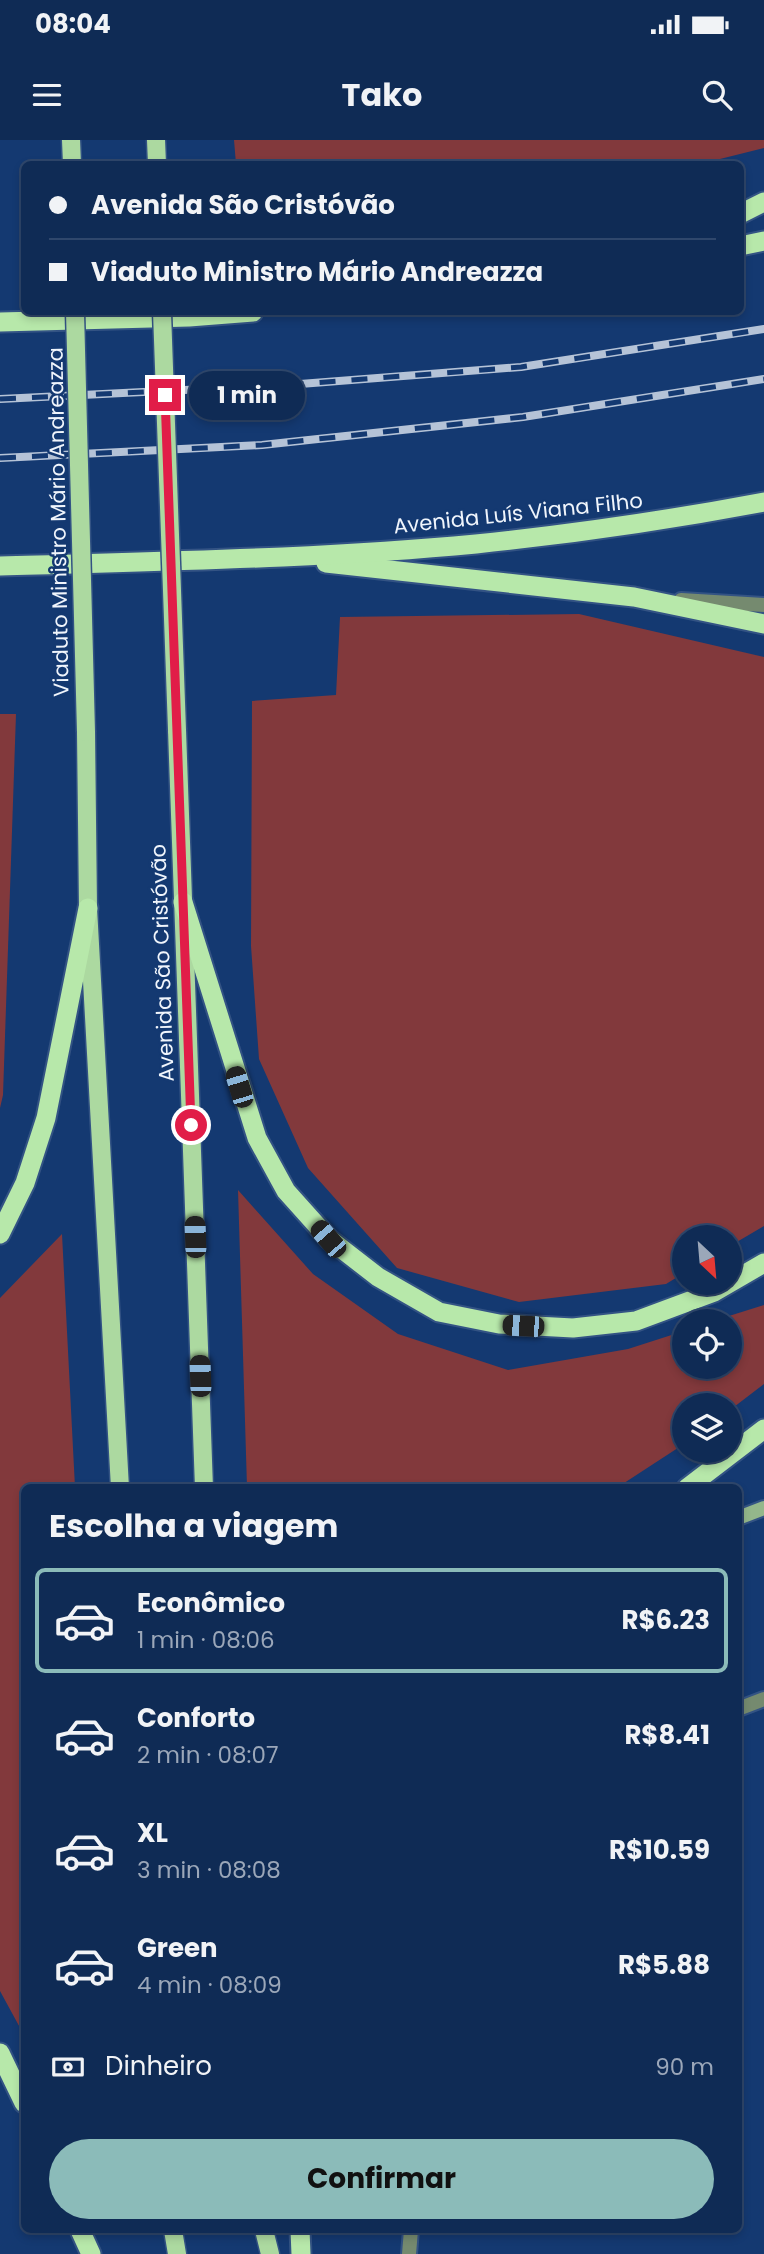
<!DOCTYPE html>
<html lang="pt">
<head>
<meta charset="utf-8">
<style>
  :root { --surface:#0f2b55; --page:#1d375f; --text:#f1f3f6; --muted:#9ba7b9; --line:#2f476c; --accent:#8bbbb9 }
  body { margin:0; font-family:Poppins,sans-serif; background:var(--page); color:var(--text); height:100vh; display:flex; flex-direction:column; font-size:26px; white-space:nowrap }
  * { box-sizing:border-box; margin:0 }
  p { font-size:23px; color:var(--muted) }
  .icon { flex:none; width:38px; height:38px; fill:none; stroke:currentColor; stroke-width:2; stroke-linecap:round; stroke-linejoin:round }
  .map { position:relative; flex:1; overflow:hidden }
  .sheet { position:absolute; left:21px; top:1344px; width:721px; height:749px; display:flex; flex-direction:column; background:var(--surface); border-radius:10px; box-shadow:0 4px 10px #0003,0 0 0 2px var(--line) }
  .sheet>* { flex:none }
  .hud { position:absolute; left:21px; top:21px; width:723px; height:154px; border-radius:10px; box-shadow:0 4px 10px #0003,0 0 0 2px var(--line); display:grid; align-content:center; height:154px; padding:0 28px; background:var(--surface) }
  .needle { width:46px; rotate:154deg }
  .tools { position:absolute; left:672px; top:1085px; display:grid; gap:14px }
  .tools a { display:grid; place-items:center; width:70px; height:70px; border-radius:50%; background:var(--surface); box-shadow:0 4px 10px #0003,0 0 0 2px var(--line); font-size:35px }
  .end { position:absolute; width:32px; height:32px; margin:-16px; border:9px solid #e11d48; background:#fff; box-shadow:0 0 0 4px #fff }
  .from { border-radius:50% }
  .bubble { position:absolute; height:49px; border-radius:24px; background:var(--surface); box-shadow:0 4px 10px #0003,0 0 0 2px var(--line); font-size:23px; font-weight:700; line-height:49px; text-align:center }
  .car { position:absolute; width:21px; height:42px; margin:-21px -10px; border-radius:9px; box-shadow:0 0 5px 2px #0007; background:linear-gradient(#222 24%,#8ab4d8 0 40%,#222 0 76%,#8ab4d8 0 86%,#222 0) }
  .hud b { display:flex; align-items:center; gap:24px; height:66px; font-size:26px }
  .hud b+b { border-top:2px solid var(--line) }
  .hud i { width:18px; height:18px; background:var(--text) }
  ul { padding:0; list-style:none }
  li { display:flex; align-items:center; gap:21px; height:105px; margin:0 14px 10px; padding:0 14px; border:4px solid transparent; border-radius:10px }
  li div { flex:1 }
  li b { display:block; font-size:26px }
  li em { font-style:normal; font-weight:700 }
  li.on { border-color:var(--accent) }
  li>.icon { width:63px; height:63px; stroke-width:1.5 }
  h2 { padding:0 28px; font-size:32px; line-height:84px }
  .pay { display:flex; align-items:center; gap:18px; height:77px; padding:0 28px; font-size:26px }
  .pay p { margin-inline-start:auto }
  .action { display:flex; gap:14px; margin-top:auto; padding:14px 28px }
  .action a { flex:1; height:80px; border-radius:42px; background:var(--accent); color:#111; font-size:28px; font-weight:700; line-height:80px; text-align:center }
  .status { display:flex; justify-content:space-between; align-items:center; height:49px; padding:0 35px; background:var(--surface); direction:ltr }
  .status svg { height:19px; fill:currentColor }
  header { display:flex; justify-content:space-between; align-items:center; height:91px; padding:0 28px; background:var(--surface); font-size:32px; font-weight:700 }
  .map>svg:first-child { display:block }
</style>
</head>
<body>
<div class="status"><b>08:04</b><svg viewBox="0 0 49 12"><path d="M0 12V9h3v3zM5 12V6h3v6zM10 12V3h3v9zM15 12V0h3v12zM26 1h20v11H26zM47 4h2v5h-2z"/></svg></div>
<header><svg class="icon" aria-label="menu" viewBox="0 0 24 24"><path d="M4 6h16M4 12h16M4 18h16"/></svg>Tako<svg class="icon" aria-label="search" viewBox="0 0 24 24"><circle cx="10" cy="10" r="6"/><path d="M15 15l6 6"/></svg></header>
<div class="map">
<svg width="764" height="2114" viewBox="0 0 764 2114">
  <rect width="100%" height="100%" fill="#143971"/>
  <g fill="#82393c">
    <path d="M234,0H764V8L700,24H236Z"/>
    <path d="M579,474L764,517V1086L730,1106V1097H684V1133L666,1144L519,1162L397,1128L308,1028L259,919L251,806L252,561L336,555L340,477Z"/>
    <path d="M0,574H16L3,955L0,968Z"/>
    <path d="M238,1050L313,1134L398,1194L508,1230L628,1209L684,1191V1227H730V1181H713L764,1165V1244L730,1270V1265H684V1304L618,1347H247Z"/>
    <path d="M62,1094L75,1347L24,1348V1895L0,1851V1158Z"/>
  </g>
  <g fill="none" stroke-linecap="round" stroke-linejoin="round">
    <defs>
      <g id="service">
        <path d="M681,460L764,465"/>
        <path d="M738,1569L764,1559"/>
        <path d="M409,2114L411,2090"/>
      </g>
      <path id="secondary" d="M738,1378L764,1368"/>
      <g id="primary">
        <path d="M71,0L72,24"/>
        <path d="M156,0L157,24"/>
        <path d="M177,590L204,1348"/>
        <path d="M86,592L88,768L120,1348"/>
        <path d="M173,2090L177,2114"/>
        <path d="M264,2090L270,2114"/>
      </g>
      <g id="trunk">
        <path d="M740,74L764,62"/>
        <path d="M740,106L764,101"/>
        <path d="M0,182L189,177L253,172"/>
        <path d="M326,423L634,457L764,484"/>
        <path d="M0,426C159,421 318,419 476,404C572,394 669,380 764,362"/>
        <path d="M183,762L257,998L286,1051L329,1099L378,1137L439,1172L499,1184L573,1188L636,1181L714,1152L764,1123"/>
        <path d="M0,1094L25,1043L46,978L88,768"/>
        <path d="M687,1348L764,1289"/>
        <path d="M0,1913L24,1963"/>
        <path d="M80,2090L91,2114"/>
        <path d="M300,2090L301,2114"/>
      </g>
    </defs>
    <use href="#service" stroke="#335384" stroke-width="18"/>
    <use href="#secondary" stroke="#335384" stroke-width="18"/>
    <use href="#primary" stroke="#335384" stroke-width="21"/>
    <use href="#trunk" stroke="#335384" stroke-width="23"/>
    <use href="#service" stroke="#758a6f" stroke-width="14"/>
    <use href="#secondary" stroke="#94b78b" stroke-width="14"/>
    <use href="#primary" stroke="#acd9a0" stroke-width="18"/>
    <use href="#trunk" stroke="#b7e8aa" stroke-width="19"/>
    <defs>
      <g id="rail">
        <path d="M0,259L287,245L521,227L764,189"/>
        <path d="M0,318L262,305L523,277L764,239"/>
      </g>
    </defs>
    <use href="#rail" stroke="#b5c3d7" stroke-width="8"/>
    <use href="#rail" stroke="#143971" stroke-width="5" stroke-dasharray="16" stroke-linecap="butt"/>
    <defs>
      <g id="primary-bridge">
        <path d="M75,172L86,592"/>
        <path d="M162,172L177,590"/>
      </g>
    </defs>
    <use href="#primary-bridge" stroke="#335384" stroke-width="21" stroke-linecap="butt"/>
    <use href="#primary-bridge" stroke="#acd9a0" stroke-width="18"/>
  </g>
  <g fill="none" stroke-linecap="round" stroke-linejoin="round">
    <path stroke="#e11d48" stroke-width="9" d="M165,255L191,985"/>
  </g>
  <g text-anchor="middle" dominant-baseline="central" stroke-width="5" stroke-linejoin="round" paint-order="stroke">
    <g font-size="21" fill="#f0f5fc" stroke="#143971">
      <text transform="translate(518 373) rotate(-6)">Avenida Luís Viana Filho</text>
      <text transform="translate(58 382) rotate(-91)">Viaduto Ministro Mário Andreazza</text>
      <text transform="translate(162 823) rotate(-92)">Avenida São Cristóvão</text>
    </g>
  </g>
</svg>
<div class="tools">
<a><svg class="needle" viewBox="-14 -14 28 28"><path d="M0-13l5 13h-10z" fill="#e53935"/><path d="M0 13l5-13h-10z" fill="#9ba7b9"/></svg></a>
<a><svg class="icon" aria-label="locate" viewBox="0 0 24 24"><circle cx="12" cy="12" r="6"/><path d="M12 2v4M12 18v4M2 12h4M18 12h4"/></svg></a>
<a><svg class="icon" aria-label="layers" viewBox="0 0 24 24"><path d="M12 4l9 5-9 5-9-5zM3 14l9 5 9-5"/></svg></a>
</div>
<i class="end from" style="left:191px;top:985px"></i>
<i class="end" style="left:165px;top:255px"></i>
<div class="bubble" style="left:189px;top:231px;width:116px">1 min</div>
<i class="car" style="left:239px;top:947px;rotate:343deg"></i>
<i class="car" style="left:195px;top:1097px;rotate:358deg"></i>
<i class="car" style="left:328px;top:1099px;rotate:319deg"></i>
<i class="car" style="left:523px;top:1186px;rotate:273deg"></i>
<i class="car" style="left:200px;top:1236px;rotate:358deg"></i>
<div class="hud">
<b><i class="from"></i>Avenida São Cristóvão</b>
<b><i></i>Viaduto Ministro Mário Andreazza</b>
</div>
<section class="sheet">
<h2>Escolha a viagem</h2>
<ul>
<li class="on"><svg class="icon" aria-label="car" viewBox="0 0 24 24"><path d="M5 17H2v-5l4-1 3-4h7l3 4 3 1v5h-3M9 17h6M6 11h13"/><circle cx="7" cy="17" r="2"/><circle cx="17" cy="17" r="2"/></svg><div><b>Econômico</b><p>1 min · 08:06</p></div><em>R$6.23</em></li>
<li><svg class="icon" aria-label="car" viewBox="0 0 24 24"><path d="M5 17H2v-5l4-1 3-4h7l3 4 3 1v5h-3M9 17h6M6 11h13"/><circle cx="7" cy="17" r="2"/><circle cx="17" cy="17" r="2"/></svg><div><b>Conforto</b><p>2 min · 08:07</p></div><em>R$8.41</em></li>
<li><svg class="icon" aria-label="car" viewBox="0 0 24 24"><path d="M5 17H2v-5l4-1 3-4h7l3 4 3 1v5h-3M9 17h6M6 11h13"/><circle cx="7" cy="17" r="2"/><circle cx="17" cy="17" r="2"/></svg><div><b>XL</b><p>3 min · 08:08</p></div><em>R$10.59</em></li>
<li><svg class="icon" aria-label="car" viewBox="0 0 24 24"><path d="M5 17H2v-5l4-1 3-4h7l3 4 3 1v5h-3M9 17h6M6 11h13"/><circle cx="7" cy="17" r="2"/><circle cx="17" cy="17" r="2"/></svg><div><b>Green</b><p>4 min · 08:09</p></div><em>R$5.88</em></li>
</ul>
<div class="pay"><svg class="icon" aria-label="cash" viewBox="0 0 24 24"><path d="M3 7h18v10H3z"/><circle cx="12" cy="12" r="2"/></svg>Dinheiro<p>90 m</p></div>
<div class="action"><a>Confirmar</a></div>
</section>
</div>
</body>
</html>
